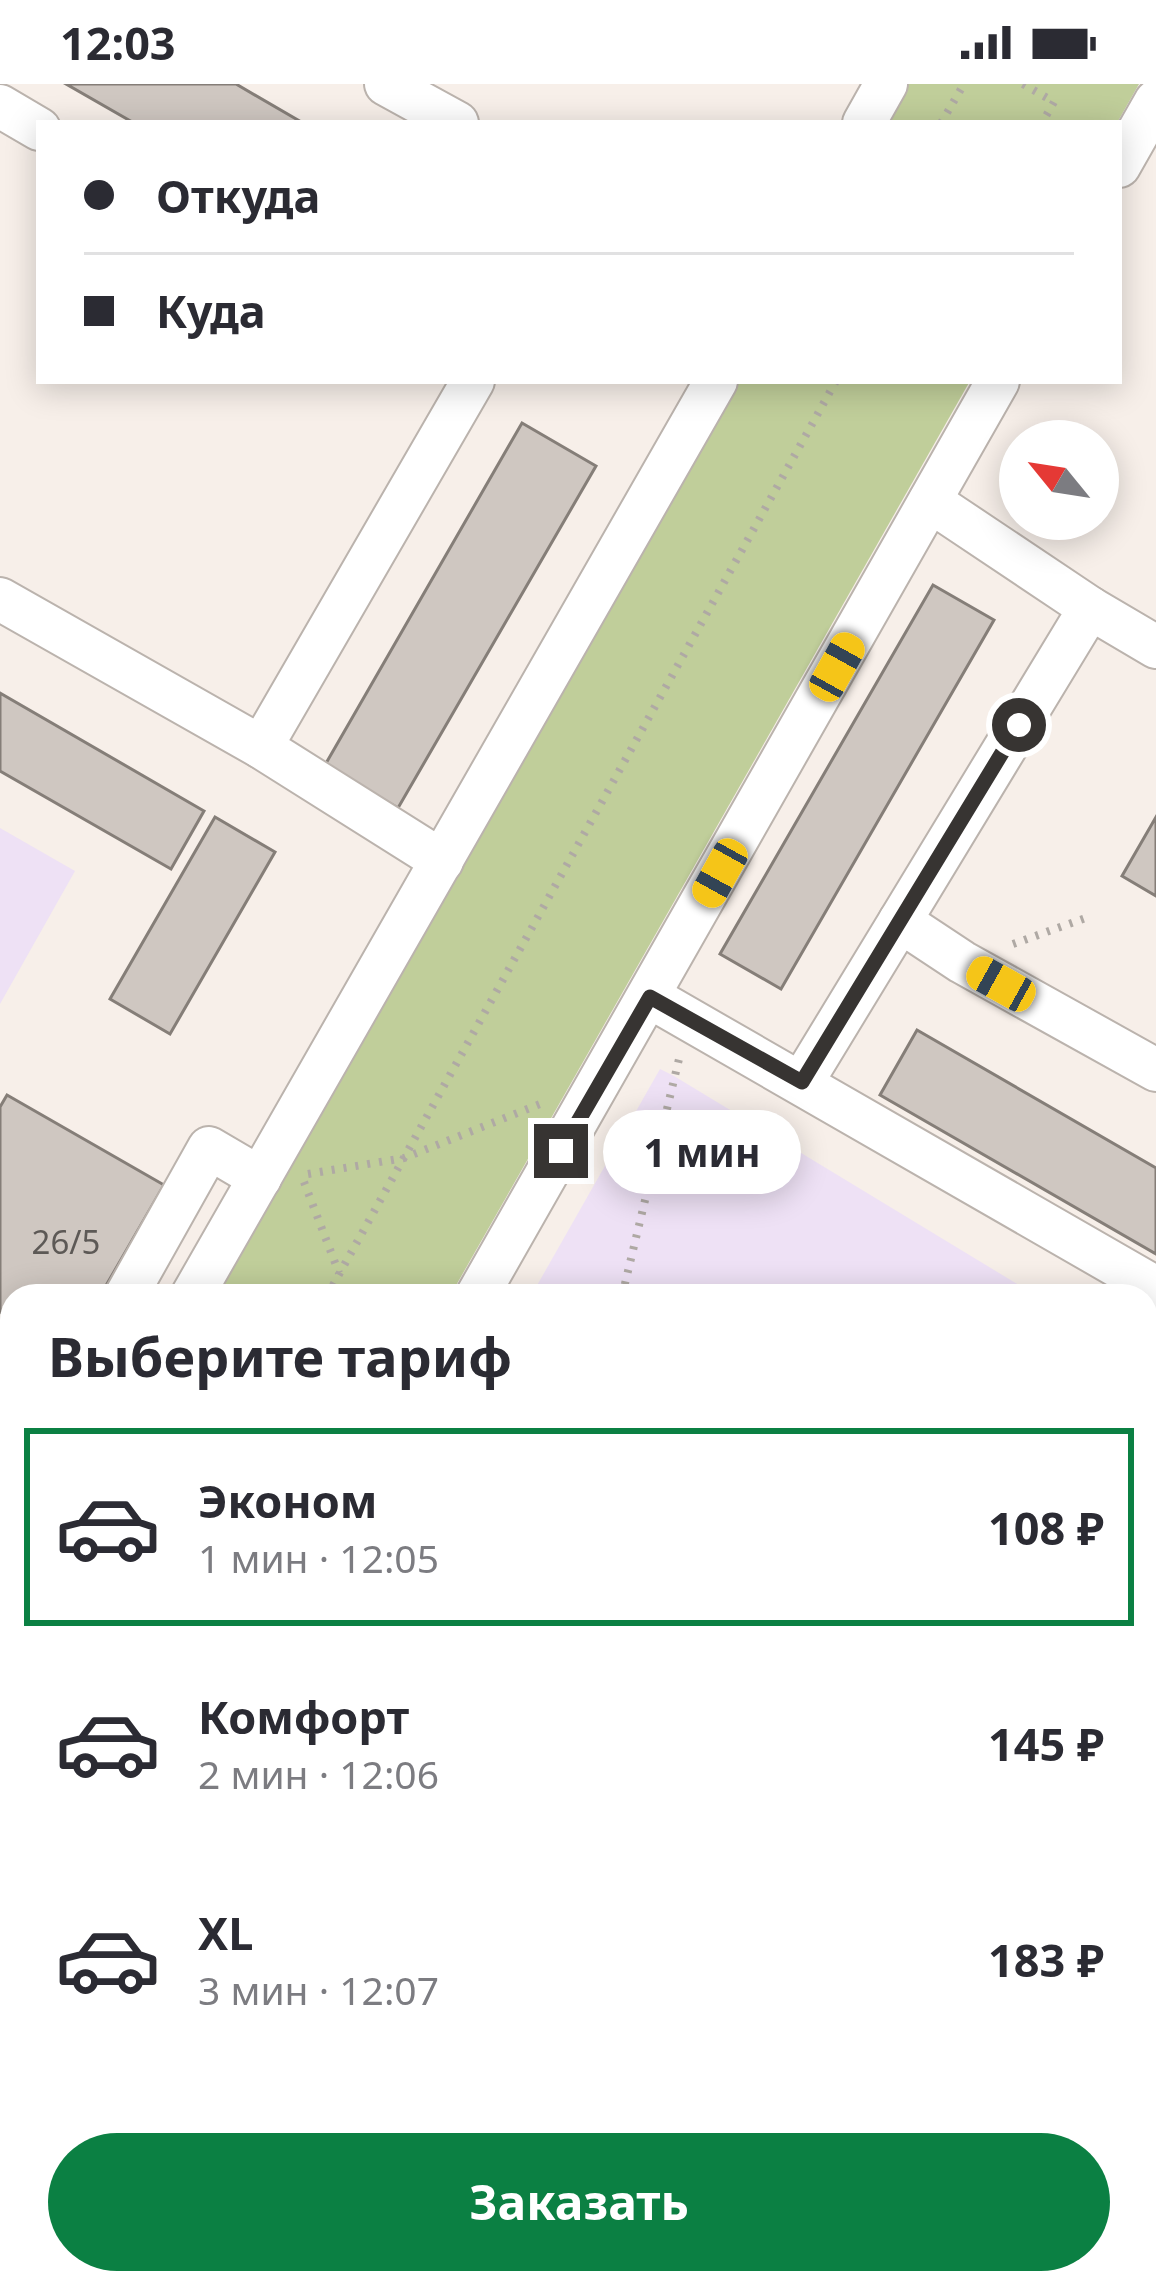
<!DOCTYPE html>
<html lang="ru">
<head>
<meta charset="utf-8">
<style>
  :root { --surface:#fff; --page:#f2f2f3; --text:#2b2b33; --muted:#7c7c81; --line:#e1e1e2; --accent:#0b8043 }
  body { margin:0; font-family:"Noto Sans",sans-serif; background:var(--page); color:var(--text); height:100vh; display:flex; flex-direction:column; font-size:45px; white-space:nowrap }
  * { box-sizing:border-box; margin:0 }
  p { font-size:39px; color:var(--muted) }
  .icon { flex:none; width:66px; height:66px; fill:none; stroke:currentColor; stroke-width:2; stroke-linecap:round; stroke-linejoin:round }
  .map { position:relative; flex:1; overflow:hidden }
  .drawer { position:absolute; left:0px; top:1200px; width:1158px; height:1011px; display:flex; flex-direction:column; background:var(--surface); border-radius:36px 36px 0 0; box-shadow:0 6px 30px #0003 }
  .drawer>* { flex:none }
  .hud { position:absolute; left:36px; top:36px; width:1086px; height:264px; border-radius:0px; box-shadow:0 6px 30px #0003; display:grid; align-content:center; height:264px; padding:0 48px; background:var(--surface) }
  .needle { width:78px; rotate:300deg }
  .buttons { position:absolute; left:999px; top:336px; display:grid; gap:24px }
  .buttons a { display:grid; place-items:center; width:120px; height:120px; border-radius:50%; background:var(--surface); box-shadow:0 6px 30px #0003; font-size:60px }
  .end { position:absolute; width:54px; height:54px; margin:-27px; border:15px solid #373432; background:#fff; box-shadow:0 0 0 6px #fff }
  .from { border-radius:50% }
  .bubble { position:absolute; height:84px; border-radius:42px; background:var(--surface); box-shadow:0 6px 30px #0003; font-size:39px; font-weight:700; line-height:84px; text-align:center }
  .car { position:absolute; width:36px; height:72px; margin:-36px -18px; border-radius:15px; box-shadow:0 0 9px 3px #0007; background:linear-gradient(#f5c518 24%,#345 0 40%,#f5c518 0 76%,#345 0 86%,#f5c518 0) }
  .hud b { display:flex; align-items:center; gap:42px; height:114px; font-size:45px }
  .hud b+b { border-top:3px solid var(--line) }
  .hud i { width:30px; height:30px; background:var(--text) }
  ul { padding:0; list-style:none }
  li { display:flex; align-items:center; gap:36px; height:198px; margin:0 24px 18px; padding:0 24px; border:6px solid transparent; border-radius:0px }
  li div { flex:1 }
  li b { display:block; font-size:45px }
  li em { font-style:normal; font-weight:700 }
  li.selected { border-color:var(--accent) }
  li>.icon { width:108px; height:108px; stroke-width:1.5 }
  h2 { padding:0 48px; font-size:54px; line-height:144px }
  .primary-button { display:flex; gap:24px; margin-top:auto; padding:24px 48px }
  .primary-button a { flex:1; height:138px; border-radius:72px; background:var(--accent); color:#fff; font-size:48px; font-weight:700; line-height:138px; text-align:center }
  .status { display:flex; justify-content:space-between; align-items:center; height:84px; padding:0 60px; background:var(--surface); direction:ltr }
  .status svg { height:33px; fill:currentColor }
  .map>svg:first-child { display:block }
</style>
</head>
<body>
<div class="status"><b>12:03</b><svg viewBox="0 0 49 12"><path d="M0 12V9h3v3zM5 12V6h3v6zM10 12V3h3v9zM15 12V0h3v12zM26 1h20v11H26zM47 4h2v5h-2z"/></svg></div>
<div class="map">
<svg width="1156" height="2210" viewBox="0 0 1156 2210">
  <rect width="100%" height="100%" fill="#f7efe9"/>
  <g fill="#eee1f5">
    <path d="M0,744L75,787L0,920Z"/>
    <path d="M660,985L674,992L1037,1212H531Z"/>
    <path d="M1146,1278L1156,1284V2210H121L115,2199H1146Z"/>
  </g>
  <g fill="#c0ce9a">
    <path d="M902,0H1139L1117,39H880Z"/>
    <path d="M734,297H970L450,1212H214Z"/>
    <path d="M12,1569V1983L0,2005V1590Z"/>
    <path d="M0,2125L12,2150V2199H35L41,2210H0Z"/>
  </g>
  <g fill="#cfc7c1" stroke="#857e78" stroke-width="3">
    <path d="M66,0H236L303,39H134Z"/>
    <path d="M522,339L596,382L398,724L325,681Z"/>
    <path d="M933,501L994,536L781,905L720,870Z"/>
    <path d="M0,609L204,727L171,785L0,687Z"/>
    <path d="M215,733L275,768L170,950L110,915Z"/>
    <path d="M1156,733V812L1122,792Z"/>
    <path d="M917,946L1156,1084V1170L880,1011Z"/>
    <path d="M7,1011L164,1101L100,1212H12V1235L0,1228V1023Z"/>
    <path d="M1156,1838V2025L1146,2040V1848Z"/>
    <path d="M399,2199H498L517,2210H393Z"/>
    <path d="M550,2199H621L615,2210H544Z"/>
    <path d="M678,2199H826L845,2210H697Z"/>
  </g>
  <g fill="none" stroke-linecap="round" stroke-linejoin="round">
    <defs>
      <g id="minor">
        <path d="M386,0L457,39"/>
        <path d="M0,22L39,45"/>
        <path d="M864,39L886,0"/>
        <path d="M1119,82L1156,17"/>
        <path d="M0,515L261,663"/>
        <path d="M1090,524L1156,563"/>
        <path d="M442,777L261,663L473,297"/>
        <path d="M900,837L1090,524L930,417"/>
        <path d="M650,913L1156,1204"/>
        <path d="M802,998L900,837L962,878L1156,986"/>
        <path d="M126,1212L209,1064L260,1094"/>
        <path d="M192,1212L716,297"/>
        <path d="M477,1212L998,297"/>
        <path d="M0,1271L12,1277"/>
        <path d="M0,1553L12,1532"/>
        <path d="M1146,1590L1156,1593"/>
        <path d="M1146,1729L1156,1712"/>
        <path d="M0,2036L12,2016"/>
        <path d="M0,2079L12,2105"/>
        <path d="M1146,2166L1156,2171"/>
        <path d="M57,2199L62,2210"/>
        <path d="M931,2199L948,2210"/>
        <path d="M354,2210L360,2199"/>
      </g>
    </defs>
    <use href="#minor" stroke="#bbb3ad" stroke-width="46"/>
    <g stroke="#afa9a4" stroke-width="8" stroke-dasharray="3 9" stroke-linecap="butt">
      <path d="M1023,0L1054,18L1042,39"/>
      <path d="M941,39L964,0"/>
      <path d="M1013,860L1091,832"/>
      <path d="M308,1090L404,1074L540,1020"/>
      <path d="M304,1098L339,1189"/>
      <path d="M327,1212L836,297"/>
      <path d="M622,1212L679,975"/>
      <path d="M0,1802L12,1780"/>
    </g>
    <use href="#minor" stroke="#fff" stroke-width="42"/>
  </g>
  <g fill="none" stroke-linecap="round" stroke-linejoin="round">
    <path stroke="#373432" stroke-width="15" d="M561,1067L650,913L802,998L1019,641"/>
  </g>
  <g text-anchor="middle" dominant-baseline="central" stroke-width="9" stroke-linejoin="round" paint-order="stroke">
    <g font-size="33" fill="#5d5956">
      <text x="66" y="1157">26/5</text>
    </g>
  </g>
</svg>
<div class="buttons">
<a><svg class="needle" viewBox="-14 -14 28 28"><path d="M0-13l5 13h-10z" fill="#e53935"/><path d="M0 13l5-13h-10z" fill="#7c7c81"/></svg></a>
</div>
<i class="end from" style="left:1019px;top:641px"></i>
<i class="end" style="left:561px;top:1067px"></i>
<div class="bubble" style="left:603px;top:1026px;width:198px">1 мин</div>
<i class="car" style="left:837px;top:583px;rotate:29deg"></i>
<i class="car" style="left:720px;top:789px;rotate:209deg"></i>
<i class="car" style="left:1001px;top:900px;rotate:299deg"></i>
<div class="hud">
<b><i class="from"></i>Откуда</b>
<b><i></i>Куда</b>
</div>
<section class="drawer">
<h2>Выберите тариф</h2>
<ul>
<li class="selected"><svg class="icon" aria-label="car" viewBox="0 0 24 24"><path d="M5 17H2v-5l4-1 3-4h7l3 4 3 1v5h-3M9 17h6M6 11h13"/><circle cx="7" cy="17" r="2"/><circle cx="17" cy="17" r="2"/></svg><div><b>Эконом</b><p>1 мин · 12:05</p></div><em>108 ₽</em></li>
<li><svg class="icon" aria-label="car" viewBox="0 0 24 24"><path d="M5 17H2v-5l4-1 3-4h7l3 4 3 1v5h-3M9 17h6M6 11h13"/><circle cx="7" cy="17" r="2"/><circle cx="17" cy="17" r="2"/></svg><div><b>Комфорт</b><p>2 мин · 12:06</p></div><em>145 ₽</em></li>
<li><svg class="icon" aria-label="car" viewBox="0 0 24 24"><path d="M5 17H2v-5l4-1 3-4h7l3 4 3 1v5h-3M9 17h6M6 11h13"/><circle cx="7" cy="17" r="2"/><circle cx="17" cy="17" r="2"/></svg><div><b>XL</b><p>3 мин · 12:07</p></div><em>183 ₽</em></li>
</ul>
<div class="primary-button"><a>Заказать</a></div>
</section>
</div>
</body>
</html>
